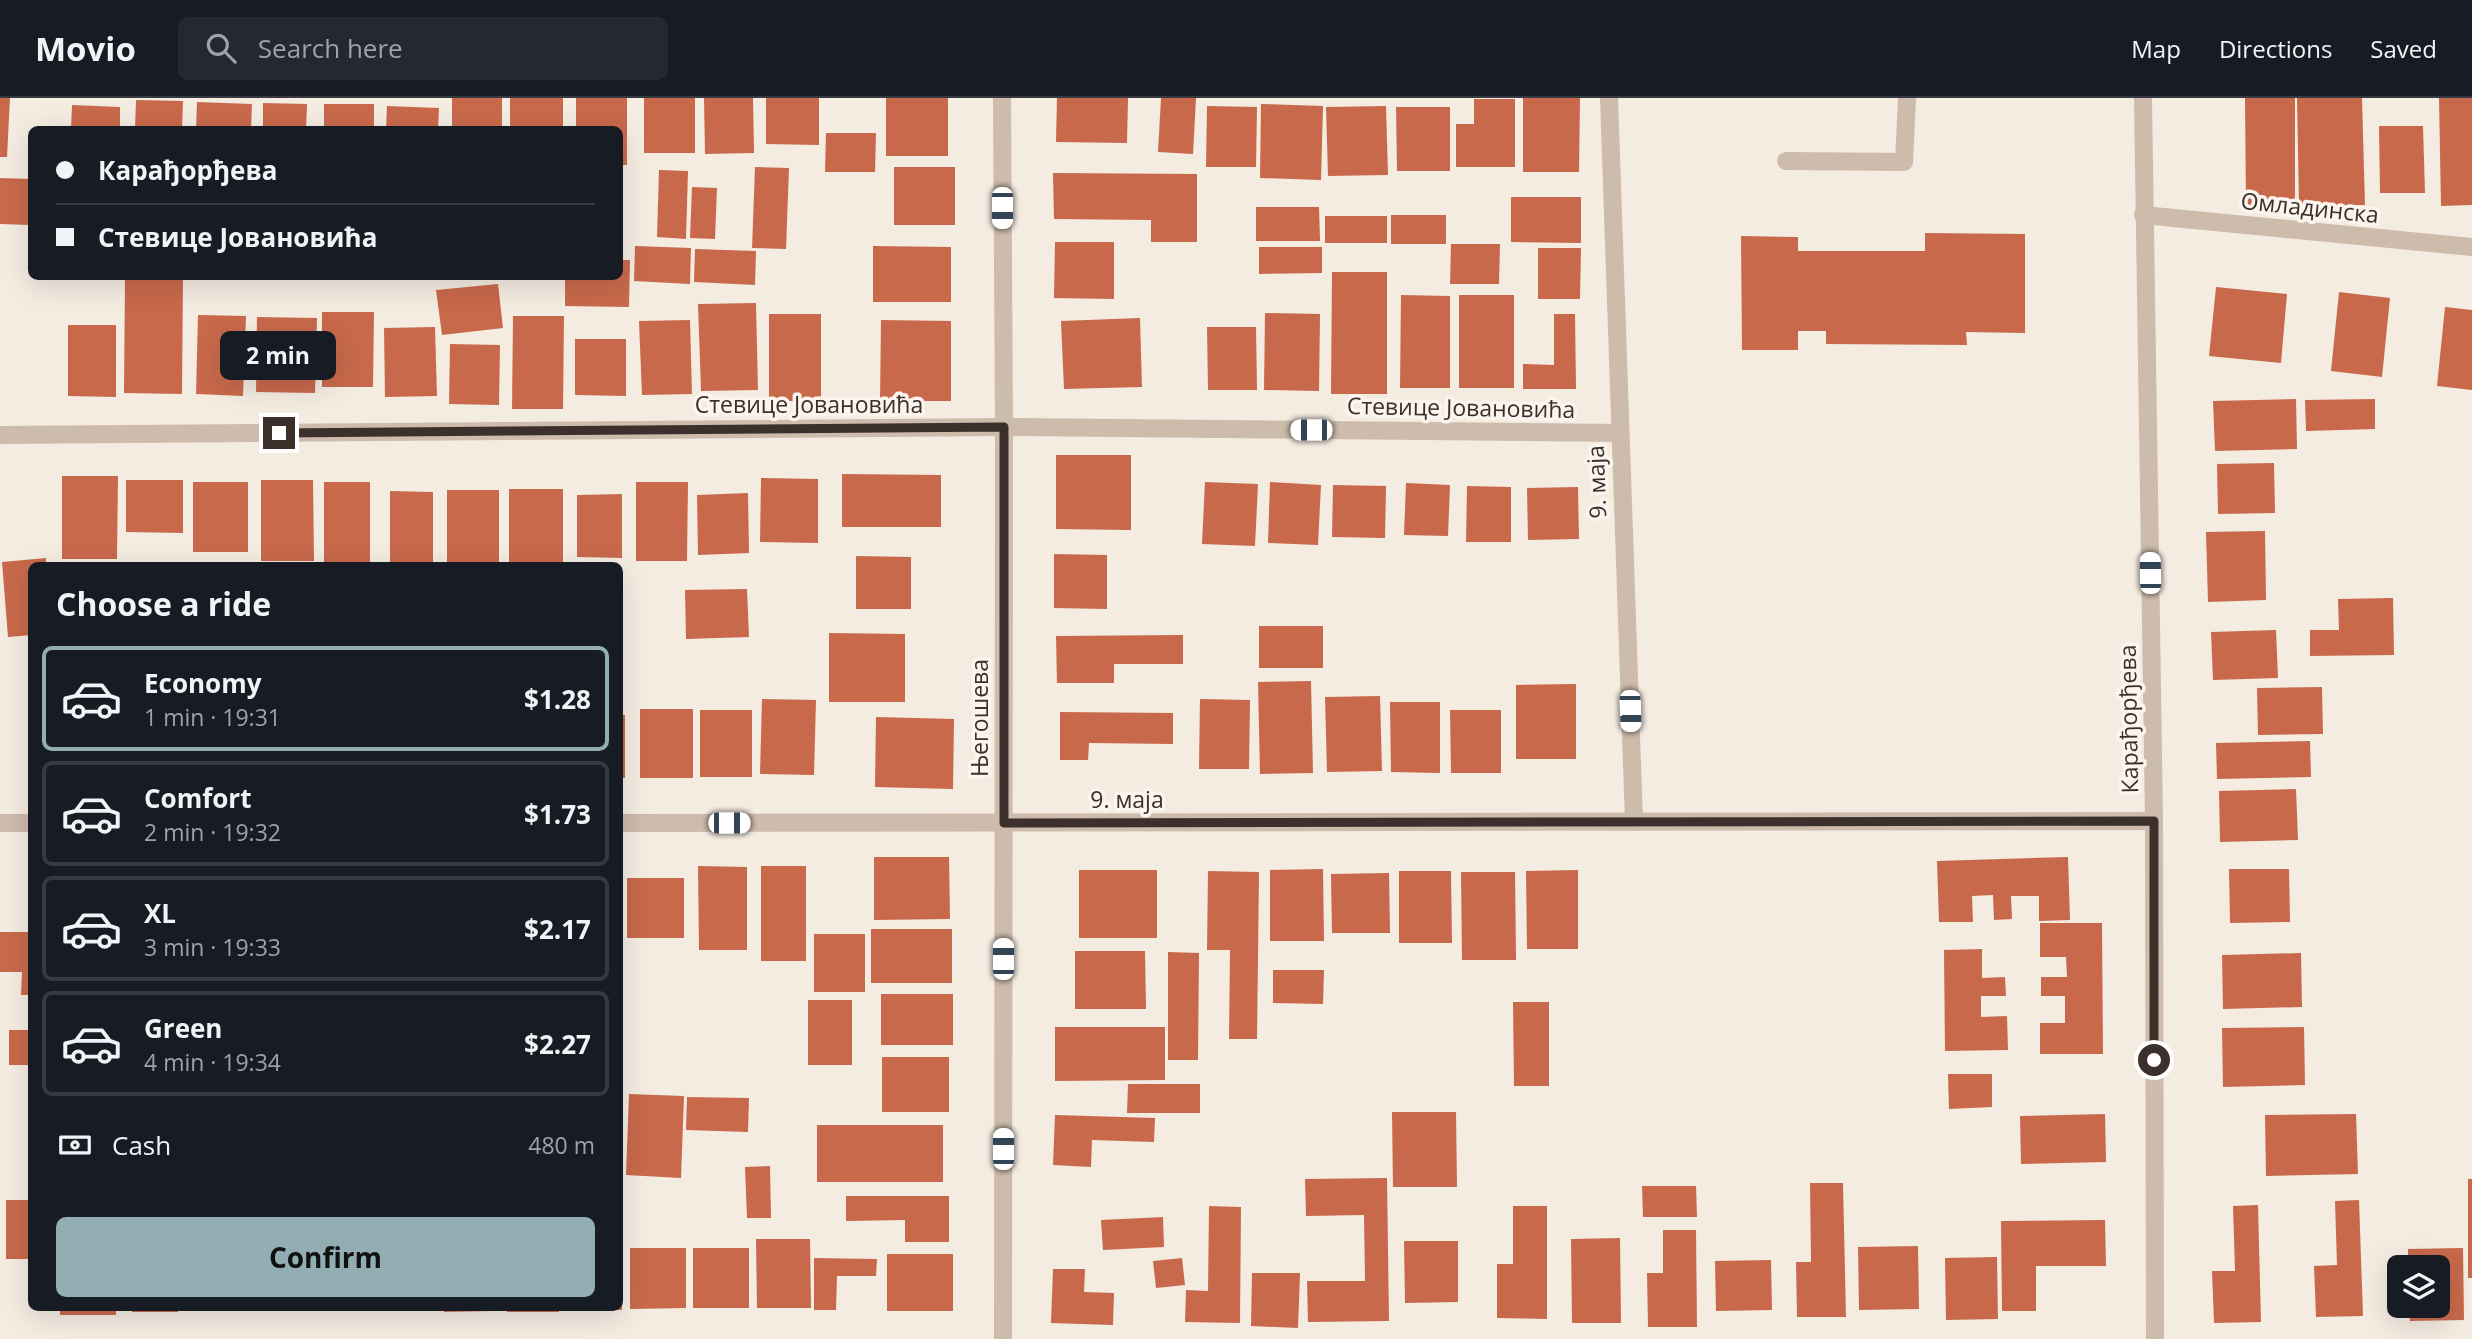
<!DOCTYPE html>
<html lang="en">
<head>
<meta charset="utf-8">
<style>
  :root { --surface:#171b24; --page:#242831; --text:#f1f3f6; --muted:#9ea1a6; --line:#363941; --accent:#92aeb2 }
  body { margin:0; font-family:"Open Sans",sans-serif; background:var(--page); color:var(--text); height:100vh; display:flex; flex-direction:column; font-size:26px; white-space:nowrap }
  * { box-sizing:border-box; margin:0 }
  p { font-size:23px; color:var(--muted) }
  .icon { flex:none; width:38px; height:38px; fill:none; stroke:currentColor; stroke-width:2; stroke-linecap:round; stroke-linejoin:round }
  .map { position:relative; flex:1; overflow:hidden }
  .drawer { position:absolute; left:28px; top:464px; width:595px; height:749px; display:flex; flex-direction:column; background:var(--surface); border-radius:10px; box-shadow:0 7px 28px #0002 }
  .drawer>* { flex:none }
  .guide { position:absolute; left:28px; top:28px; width:595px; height:154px; border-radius:10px; box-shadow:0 7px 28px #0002; display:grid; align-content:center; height:154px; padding:0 28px; background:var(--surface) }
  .tools { position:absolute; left:2387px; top:1157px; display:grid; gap:14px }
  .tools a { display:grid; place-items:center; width:63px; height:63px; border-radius:10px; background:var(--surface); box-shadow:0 7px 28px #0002; font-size:35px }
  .end { position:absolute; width:32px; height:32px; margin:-16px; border:9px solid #3b302b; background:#fff; box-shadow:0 0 0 4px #fff }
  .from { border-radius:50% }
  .bubble { position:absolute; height:49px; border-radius:10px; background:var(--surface); box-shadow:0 7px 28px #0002; font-size:23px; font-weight:700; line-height:49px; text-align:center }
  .car { position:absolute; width:21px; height:42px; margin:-21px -10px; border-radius:9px; box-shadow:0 0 5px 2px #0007; background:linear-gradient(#fff 24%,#345 0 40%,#fff 0 76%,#345 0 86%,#fff 0) }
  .guide b { display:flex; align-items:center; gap:24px; height:66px; font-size:26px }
  .guide b+b { border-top:2px solid var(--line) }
  .guide i { width:18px; height:18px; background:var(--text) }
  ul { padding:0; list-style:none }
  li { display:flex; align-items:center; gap:21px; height:105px; margin:0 14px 10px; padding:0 14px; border:4px solid var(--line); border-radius:10px }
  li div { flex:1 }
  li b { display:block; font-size:26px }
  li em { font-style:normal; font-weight:700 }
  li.selected { border-color:var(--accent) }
  li>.icon { width:63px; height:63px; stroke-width:1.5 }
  h2 { padding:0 28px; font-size:32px; line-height:84px }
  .pay { display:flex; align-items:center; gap:18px; height:77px; padding:0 28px; font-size:26px }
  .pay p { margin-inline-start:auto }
  .action { display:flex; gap:14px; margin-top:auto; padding:14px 28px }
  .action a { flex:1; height:80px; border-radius:10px; background:var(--accent); color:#111; font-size:28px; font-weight:700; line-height:80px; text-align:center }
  header { display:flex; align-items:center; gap:42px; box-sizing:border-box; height:98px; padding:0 35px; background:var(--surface); border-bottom:2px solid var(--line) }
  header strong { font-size:33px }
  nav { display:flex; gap:38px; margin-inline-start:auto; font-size:24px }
  .search { width:490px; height:63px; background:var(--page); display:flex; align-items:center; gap:18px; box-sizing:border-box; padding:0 24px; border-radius:10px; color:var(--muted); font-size:26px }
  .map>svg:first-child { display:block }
</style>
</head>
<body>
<header>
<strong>Movio</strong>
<div class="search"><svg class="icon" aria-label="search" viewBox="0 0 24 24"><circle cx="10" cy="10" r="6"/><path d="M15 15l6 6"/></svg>Search here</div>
<nav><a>Map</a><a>Directions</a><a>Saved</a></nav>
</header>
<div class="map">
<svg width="2472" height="1241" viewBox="0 0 2472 1241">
  <rect width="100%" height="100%" fill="#f4ebe1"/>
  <g fill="#c8694b">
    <path d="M0,0H10L7,59H0Z"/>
    <rect x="452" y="0" width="50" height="32"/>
    <rect x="510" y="0" width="53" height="32"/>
    <path d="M576,0H627V67H620V32H576Z"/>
    <rect x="644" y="0" width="51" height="55"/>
    <path d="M704,0H753L754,55L705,56Z"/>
    <path d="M766,0H819V47L766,46Z"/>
    <rect x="886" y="0" width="62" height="58"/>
    <path d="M1057,0H1128L1127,45L1056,44Z"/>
    <path d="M1161,0H1196L1193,56L1158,54Z"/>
    <path d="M1523,0H1580L1579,74H1523Z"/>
    <path d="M2245,0H2295V109H2246Z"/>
    <path d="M2297,0H2362L2365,107L2299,108Z"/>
    <path d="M2439,0H2472V107L2441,108Z"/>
    <path d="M1474,1H1515V69H1456V26H1474Z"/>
    <path d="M136,2L183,3L182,32H135Z"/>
    <path d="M197,4L252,6L251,32H196Z"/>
    <path d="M263,5L307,6L306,32H263Z"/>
    <rect x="324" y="6" width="50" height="26"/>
    <path d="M1261,6L1323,8L1321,82L1260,80Z"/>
    <path d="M72,7L120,9V32H71Z"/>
    <path d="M387,8L439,10L438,32H386Z"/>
    <path d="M1207,8L1257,9L1256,69H1206Z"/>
    <path d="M1386,8L1388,77L1328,78L1326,9Z"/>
    <path d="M1396,9H1450V73H1397Z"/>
    <path d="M2379,28H2423L2425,95H2380Z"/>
    <path d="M826,35H876L875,74H825Z"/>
    <path d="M755,69L789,70L786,151L752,150Z"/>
    <rect x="894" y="69" width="61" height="58"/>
    <path d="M659,72L688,73L686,141L657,139Z"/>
    <path d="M1053,75L1197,76V144H1151V122L1054,121Z"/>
    <path d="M0,80L32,81L30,127L0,126Z"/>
    <path d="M692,89L717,90L715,141L690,140Z"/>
    <path d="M1511,99H1581V145L1511,144Z"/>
    <path d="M1256,109H1319L1320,143H1256Z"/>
    <rect x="1391" y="117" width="55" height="29"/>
    <rect x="1325" y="118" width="62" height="27"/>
    <path d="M1925,135L2025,136V235L1966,234L1967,247L1826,246V233H1798V252H1742L1741,138L1798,139V153H1925Z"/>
    <path d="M1055,144H1114V201L1054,200Z"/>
    <path d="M1451,146H1500L1499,186H1450Z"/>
    <path d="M635,148L691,150L690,186L634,183Z"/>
    <path d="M873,148L951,149V204H873Z"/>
    <path d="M1259,149H1322V175L1259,176Z"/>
    <path d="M1538,150H1581L1580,201H1538Z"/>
    <path d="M695,151L756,153L755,187L694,184Z"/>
    <path d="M620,162H630L629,209L565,208V178H620Z"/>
    <path d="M1332,174H1387V296H1331Z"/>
    <path d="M125,178H183L182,296L124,295Z"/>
    <path d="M498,186L503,230L442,237L436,192Z"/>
    <path d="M2216,189L2287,196L2281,265L2209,258Z"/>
    <path d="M2339,194L2390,200L2382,279L2331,273Z"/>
    <path d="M1401,197L1450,198V290H1400Z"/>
    <rect x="1459" y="197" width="55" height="93"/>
    <path d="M756,205L758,292L701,293L698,206Z"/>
    <path d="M2445,209L2472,212V292L2437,288Z"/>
    <path d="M322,214H374L373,289H322Z"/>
    <path d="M1265,215L1320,216L1319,293L1264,292Z"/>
    <rect x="769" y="216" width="52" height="87"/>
    <path d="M1554,216H1575L1576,291H1523V266L1554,267Z"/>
    <path d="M198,217L246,218L243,298L196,296Z"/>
    <path d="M513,218H564L563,311H512Z"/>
    <path d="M257,219L317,220L315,295L256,294Z"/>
    <path d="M1140,220L1142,289L1064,291L1061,223Z"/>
    <path d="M690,222L692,296L642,297L639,223Z"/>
    <path d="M881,222L951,223V303H880Z"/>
    <path d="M68,227H116V299L68,298Z"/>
    <path d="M435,229L437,298L385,299L384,230Z"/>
    <path d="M1207,229H1256L1257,292H1208Z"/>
    <path d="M575,241H626V298L575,297Z"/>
    <path d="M450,246L500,247L499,307L449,306Z"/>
    <path d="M2296,301L2297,351L2215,353L2213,303Z"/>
    <path d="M2375,301V331L2306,333L2305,302Z"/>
    <path d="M1056,357H1131V432L1056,431Z"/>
    <path d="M2274,365L2275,415L2218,416L2217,366Z"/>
    <path d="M842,376L941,377V429H842Z"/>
    <path d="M62,378H118L117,461H62Z"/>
    <path d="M761,380L818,381V445L760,444Z"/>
    <path d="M126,382H183V435L126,434Z"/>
    <path d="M261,382H313L314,463H261Z"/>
    <rect x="193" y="384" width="55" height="70"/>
    <rect x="324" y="384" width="46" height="83"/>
    <path d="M636,384H688L687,463H636Z"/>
    <path d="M1205,384L1258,386L1255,448L1202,446Z"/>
    <path d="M1270,384L1321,387L1318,447L1268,445Z"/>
    <path d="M1406,385L1450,387L1448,438L1404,437Z"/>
    <path d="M1333,387L1386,388L1385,440L1332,439Z"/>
    <path d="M1467,388L1511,389V444H1466Z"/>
    <path d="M1578,389L1579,441L1528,442L1527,390Z"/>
    <rect x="509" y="391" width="54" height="76"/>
    <rect x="447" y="392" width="52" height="75"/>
    <path d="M390,393L433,394V467H390Z"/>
    <path d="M748,395L749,455L698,457L697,397Z"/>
    <path d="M622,396V460L577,459V397Z"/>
    <path d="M2265,433L2266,502L2208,504L2206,434Z"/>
    <path d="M1054,456L1107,457V511L1054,510Z"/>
    <path d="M856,458L911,459V511H856Z"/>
    <path d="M46,460V467H32V537L8,539L2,464Z"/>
    <path d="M747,491L749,539L686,541L685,492Z"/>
    <path d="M2393,500L2394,557L2310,558V532H2339L2338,501Z"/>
    <rect x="1259" y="528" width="64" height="42"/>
    <path d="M2276,532L2278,580L2213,582L2211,534Z"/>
    <path d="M829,535L905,536V604H829Z"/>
    <path d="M1183,537V566H1114V585H1057L1056,538Z"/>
    <path d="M1311,583L1313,675L1260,676L1258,584Z"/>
    <path d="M1576,586V661H1516V587Z"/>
    <path d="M2322,589L2323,636L2258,637L2257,590Z"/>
    <path d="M1380,598L1382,673L1327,674L1325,599Z"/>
    <path d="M762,601L816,602L814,677L760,676Z"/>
    <path d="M1200,601L1250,602L1249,671H1199Z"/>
    <path d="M1390,604H1440V675L1391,674Z"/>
    <rect x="640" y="611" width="53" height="69"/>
    <rect x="700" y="612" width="52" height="67"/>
    <path d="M1450,612H1501V675H1451Z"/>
    <path d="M1060,614L1173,615V646L1089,645L1088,662H1060Z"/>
    <rect x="620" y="617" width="5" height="63"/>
    <path d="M876,619L954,621L953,691L875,689Z"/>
    <path d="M2310,643L2311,679L2217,681L2216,645Z"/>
    <path d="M2296,691L2298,742L2220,744L2219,693Z"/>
    <path d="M874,759H949L950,821L874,822Z"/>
    <path d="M2068,759L2070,822L2039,823V798H2011L2012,821L1994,822L1993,797L1972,798L1973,824H1939L1937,763Z"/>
    <path d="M698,768L747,769V852H699Z"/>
    <rect x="761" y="768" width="45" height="95"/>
    <path d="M1323,771L1324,843H1270V772Z"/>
    <path d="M2229,771H2289L2290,824L2230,825Z"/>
    <rect x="1079" y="772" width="78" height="68"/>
    <path d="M1578,772V851H1527L1526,773Z"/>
    <path d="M1208,773L1259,774L1257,941H1229L1230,852H1207Z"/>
    <path d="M1399,773H1451L1452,845H1399Z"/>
    <path d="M1461,774H1515L1516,862H1462Z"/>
    <path d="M1389,775L1390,835H1332L1331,776Z"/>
    <rect x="627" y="780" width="57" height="60"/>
    <path d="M2040,825H2102L2103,956H2040V925H2065V898H2041V879H2067L2066,859H2040Z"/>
    <rect x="871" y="831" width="81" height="54"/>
    <path d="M0,834H32V897H21L22,874H0Z"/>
    <rect x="814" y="836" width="51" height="58"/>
    <path d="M1982,851V880L2005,879L2006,898H1981V919L2007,918L2008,952L1945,953L1944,852Z"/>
    <path d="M1075,853H1145L1146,911H1075Z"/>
    <path d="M1168,854L1199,855L1198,962H1168Z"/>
    <path d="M2301,855L2302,909L2223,911L2222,857Z"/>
    <path d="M1273,872H1324L1323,906L1273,905Z"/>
    <rect x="881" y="896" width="72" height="51"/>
    <rect x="808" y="902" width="44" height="65"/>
    <path d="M1513,904H1549V988H1514Z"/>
    <path d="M1055,929H1165V982L1055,983Z"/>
    <path d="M2304,929L2305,987L2223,989L2222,930Z"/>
    <rect x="9" y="932" width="23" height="35"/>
    <rect x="882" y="959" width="67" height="55"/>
    <path d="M1948,976H1992V1009L1949,1011Z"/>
    <path d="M1128,986H1200V1015H1127Z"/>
    <path d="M629,996L684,998L681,1080L626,1077Z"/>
    <path d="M687,999L749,1000L748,1034L686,1032Z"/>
    <path d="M1392,1014H1456L1457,1089H1393Z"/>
    <path d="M2105,1016L2106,1064L2021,1066L2020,1018Z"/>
    <path d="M2356,1016L2358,1076L2266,1078L2265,1017Z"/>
    <path d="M1055,1017L1155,1020L1154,1044L1092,1042L1091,1069L1053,1067Z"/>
    <rect x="817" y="1027" width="126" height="57"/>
    <path d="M770,1068L771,1120H747L745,1069Z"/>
    <path d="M1387,1080L1389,1223L1308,1224L1307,1183H1365L1364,1117L1306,1118L1305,1081Z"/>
    <rect x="2468" y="1081" width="4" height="99"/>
    <path d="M1810,1085H1843L1846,1219H1797L1796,1164H1811Z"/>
    <path d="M1642,1088H1696L1697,1119H1643Z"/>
    <path d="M846,1098H949V1144H905V1122L846,1123Z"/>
    <rect x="6" y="1102" width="26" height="59"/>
    <path d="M2359,1102L2363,1218L2316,1219L2314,1168L2337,1167L2335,1103Z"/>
    <path d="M2258,1107L2261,1224L2214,1225L2212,1173H2235L2233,1108Z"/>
    <path d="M1209,1108L1241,1109L1240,1225L1185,1224L1186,1192L1208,1193Z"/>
    <path d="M1513,1108H1547V1221L1497,1220V1166H1513Z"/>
    <path d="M1163,1119L1164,1149L1103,1152L1101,1122Z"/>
    <path d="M2105,1122L2106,1168H2036V1213H2002L2001,1123Z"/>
    <path d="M1663,1132H1696L1697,1229H1648L1647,1175H1663Z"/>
    <path d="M1620,1140L1621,1225H1572L1571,1141Z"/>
    <path d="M756,1141H810L811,1210H757Z"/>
    <path d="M1404,1143H1458V1204L1405,1205Z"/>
    <path d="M620,1148H622V1212H569V1209H620Z"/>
    <path d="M1918,1148L1919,1211L1859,1212L1858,1149Z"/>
    <path d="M630,1150H686V1210L630,1211Z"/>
    <rect x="693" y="1150" width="56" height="60"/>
    <path d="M2463,1150L2464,1222L2410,1223L2409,1208H2438V1169H2408V1151Z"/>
    <rect x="887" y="1156" width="66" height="57"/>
    <path d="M1997,1159L1998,1221L1946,1222L1945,1160Z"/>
    <path d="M814,1160L877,1161L876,1178H837L836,1212H814Z"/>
    <path d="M1182,1160L1185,1187L1156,1190L1153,1163Z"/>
    <path d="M1771,1162L1772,1212L1716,1213L1715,1163Z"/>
    <path d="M1053,1171H1085L1084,1194L1114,1195L1113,1227L1051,1225Z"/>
    <path d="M1252,1175H1300L1298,1230L1251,1228Z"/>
    <rect x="60" y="1209" width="56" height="8"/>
    <rect x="132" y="1209" width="46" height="5"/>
    <rect x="190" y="1209" width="49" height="4"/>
    <rect x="249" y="1209" width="56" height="3"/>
    <rect x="315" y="1209" width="52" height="4"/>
    <path d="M444,1209H493V1213L444,1214Z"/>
    <rect x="507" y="1209" width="52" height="5"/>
  </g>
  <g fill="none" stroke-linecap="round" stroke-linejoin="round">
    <path stroke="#cdbbac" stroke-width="18" d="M1786,63L1904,64L1907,0"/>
    <g stroke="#cdbbac" stroke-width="18">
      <path d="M1002,0L1004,329L1003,1241"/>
      <path d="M1609,0L1634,724"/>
      <path d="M2143,0L2154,723L2155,1241"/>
      <path d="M2143,117L2472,149"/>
      <path d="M0,337L1004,329L1619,335"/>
      <path d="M0,725H32"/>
      <path d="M620,725L2154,723"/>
    </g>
  </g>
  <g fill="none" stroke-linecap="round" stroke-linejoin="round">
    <path stroke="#3b302b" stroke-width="9" d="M279,335L1004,329V725L2154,723V962"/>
  </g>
  <g text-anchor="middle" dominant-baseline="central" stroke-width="7" stroke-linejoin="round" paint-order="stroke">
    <g font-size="23" fill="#3b302b" stroke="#fbf5ee">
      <text transform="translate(2310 109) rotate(6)">Омладинска</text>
      <text x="809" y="306">Стевице Јовановића</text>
      <text transform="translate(1461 309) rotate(1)">Стевице Јовановића</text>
      <text transform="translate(1596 384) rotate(-92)">9. маја</text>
      <text transform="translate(979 620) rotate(-90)">Његошева</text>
      <text transform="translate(2128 621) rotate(-91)">Карађорђева</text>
      <text x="1127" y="701">9. маја</text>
    </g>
  </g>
</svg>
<div class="tools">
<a><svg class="icon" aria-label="layers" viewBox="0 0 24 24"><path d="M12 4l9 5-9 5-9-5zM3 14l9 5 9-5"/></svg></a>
</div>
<i class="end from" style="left:2154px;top:962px"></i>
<i class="end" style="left:279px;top:335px"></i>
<div class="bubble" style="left:220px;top:233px;width:116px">2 min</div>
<i class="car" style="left:1002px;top:110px;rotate:180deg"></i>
<i class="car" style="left:1311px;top:332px;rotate:270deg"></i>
<i class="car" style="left:2150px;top:475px;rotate:359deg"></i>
<i class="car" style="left:1630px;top:613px;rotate:178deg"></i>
<i class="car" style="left:729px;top:725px;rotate:90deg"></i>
<i class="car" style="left:1003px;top:861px;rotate:0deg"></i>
<i class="car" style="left:1003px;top:1051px;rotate:0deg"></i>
<div class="guide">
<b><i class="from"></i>Карађорђева</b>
<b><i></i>Стевице Јовановића</b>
</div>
<section class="drawer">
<h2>Choose a ride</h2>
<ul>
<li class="selected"><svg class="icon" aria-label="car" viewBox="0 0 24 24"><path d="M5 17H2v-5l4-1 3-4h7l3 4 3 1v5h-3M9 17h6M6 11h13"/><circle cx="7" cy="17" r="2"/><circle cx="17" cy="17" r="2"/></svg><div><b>Economy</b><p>1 min · 19:31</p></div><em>$1.28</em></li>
<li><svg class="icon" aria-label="car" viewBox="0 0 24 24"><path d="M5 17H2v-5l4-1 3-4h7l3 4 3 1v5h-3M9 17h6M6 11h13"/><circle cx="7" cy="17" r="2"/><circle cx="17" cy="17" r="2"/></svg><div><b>Comfort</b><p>2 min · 19:32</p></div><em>$1.73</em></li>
<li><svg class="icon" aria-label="car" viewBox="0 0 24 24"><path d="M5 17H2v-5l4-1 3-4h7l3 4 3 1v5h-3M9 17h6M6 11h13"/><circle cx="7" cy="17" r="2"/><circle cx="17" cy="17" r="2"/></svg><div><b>XL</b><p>3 min · 19:33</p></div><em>$2.17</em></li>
<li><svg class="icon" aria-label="car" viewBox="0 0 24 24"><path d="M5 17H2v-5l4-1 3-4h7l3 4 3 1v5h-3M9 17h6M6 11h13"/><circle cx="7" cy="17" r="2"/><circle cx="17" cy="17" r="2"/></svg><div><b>Green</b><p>4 min · 19:34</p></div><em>$2.27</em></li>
</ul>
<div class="pay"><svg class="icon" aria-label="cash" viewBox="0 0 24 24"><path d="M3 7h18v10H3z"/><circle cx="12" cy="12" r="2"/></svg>Cash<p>480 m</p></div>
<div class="action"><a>Confirm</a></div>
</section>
</div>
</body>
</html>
